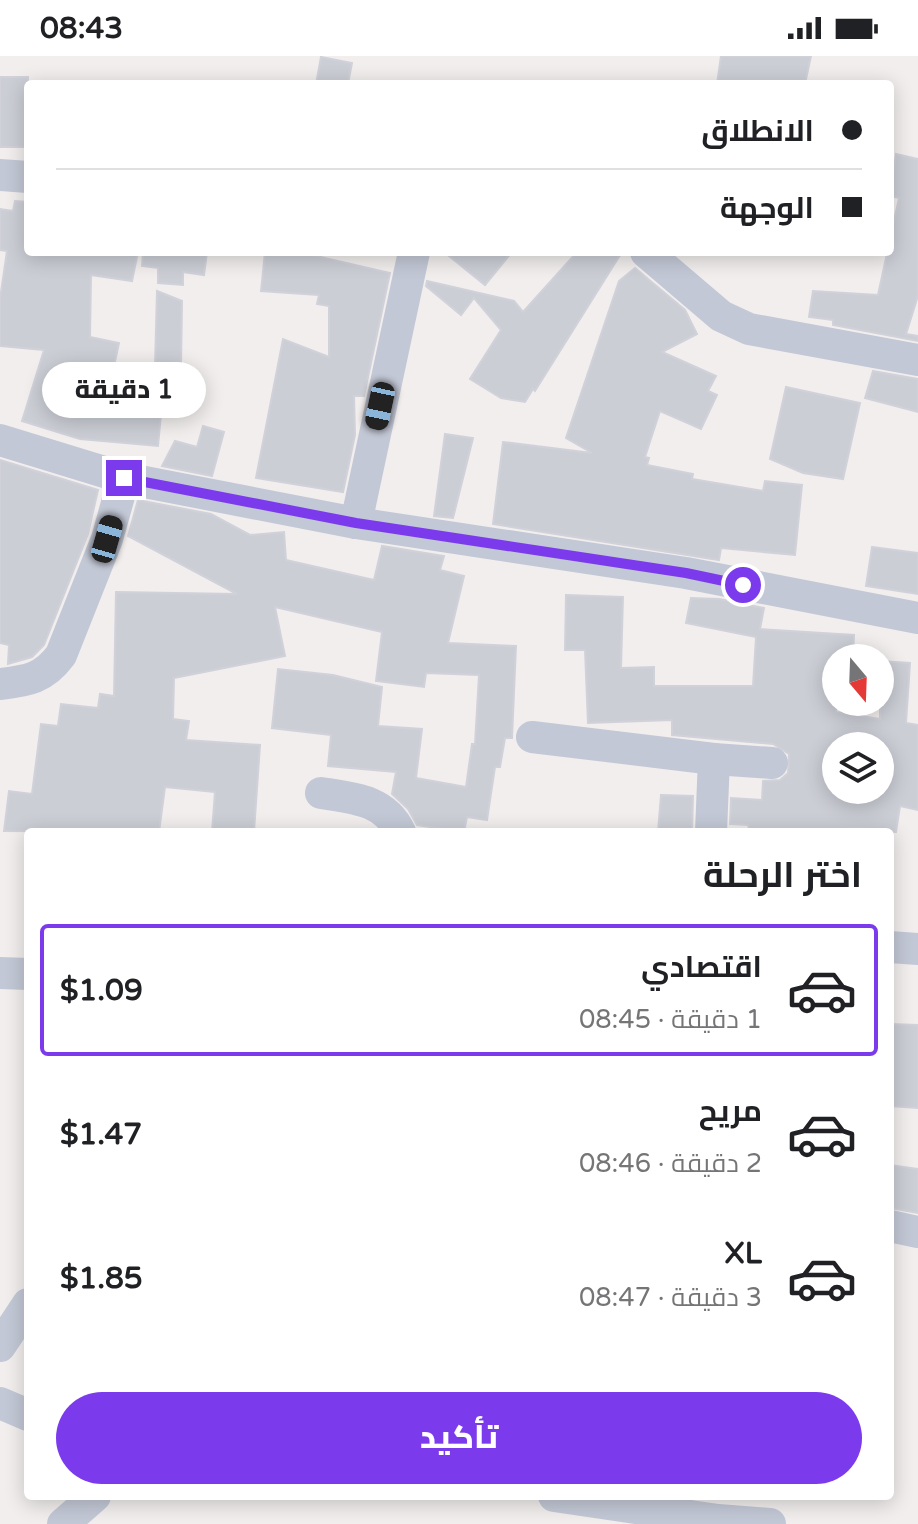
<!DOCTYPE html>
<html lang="ar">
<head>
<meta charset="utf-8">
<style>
  :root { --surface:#fff; --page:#f6f6f6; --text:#202124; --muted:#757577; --line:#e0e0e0; --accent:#7c3aed }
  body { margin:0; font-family:"Varela Round",Cairo,sans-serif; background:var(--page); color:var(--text); direction:rtl; height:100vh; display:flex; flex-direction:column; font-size:30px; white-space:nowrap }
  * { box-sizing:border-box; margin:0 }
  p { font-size:26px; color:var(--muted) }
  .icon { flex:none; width:44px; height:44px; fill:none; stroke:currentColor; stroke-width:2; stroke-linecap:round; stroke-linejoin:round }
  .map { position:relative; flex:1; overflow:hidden; direction:ltr }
  .side { position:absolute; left:24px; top:772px; width:870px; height:672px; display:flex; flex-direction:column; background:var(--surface); border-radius:8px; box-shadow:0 4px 20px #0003; direction:rtl }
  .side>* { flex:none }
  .guide { position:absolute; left:24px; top:24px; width:870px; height:176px; border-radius:8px; box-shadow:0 4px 20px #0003; direction:rtl; display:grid; align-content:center; height:176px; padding:0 32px; background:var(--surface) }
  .needle { width:52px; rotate:161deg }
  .buttons { position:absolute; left:822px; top:588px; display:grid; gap:16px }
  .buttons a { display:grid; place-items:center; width:72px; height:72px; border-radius:50%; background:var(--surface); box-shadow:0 4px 20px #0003; font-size:40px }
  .end { position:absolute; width:36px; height:36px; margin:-18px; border:10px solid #7c3aed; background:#fff; box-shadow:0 0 0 4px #fff }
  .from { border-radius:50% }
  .bubble { position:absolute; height:56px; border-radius:28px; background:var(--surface); box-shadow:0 4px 20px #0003; font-size:26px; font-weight:800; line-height:56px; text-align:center; direction:rtl }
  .car { position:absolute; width:24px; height:48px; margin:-24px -12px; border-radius:10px; box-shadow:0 0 6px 2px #0007; background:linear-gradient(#222 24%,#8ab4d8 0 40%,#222 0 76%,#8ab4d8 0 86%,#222 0) }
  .guide b { display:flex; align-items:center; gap:28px; height:76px; font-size:30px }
  .guide b+b { border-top:2px solid var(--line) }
  .guide i { width:20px; height:20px; background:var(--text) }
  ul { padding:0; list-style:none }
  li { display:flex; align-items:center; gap:24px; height:132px; margin:0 16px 12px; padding:0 16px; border:4px solid transparent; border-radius:8px }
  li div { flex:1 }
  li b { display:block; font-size:30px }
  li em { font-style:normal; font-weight:800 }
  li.selected { border-color:var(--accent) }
  li>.icon { width:72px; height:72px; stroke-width:1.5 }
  h2 { padding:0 32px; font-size:36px; line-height:96px }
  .primary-button { display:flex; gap:16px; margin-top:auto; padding:16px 32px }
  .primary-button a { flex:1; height:92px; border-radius:48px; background:var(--accent); color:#fff; font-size:32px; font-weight:800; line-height:92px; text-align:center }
  .status { display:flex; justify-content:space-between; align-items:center; height:56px; padding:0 40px; background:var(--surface); direction:ltr }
  .status svg { height:22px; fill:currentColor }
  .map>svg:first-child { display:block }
</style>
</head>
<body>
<div class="status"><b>08:43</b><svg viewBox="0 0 49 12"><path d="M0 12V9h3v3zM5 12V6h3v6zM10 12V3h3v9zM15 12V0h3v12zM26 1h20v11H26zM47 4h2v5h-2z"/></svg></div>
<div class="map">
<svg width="918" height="1468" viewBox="0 0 918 1468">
  <rect width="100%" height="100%" fill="#f1eeed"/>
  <g fill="#ccced6" stroke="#d1d1da" stroke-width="2" fill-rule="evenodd">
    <path d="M721,0H811L805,28H717Z"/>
    <path d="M321,1L352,7L348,28H316Z"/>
    <rect x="0" y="21" width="28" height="70"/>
    <path d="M896,98L918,103V240L906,278L918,280V285L833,269V264L809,261L813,235L878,239L899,142L890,140Z"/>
    <path d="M15,145L28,146V196H138L132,225L91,219L90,281L119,287L107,343L162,348L158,390L80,383L22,365L44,294L0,290V243L7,195L0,194V153L13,155Z"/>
    <path d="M143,196H207L204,219L183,216V229L158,227V212L142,210Z"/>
    <path d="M265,196H299L390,217L364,340H354L355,379L343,436L256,422L283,283L329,301V250L317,248L319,239L261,235Z"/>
    <path d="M444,196H512L485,229Z"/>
    <path d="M577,196H622L535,335L533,333L525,346L501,342L470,323L501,274L474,242L461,259L426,230L427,225L514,245L523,256Z"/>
    <path d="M635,212L685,254L697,278L662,296L716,320L708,335L717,339L701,373L660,355L645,401L649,402L647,409L693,418L692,423L763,435L765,425L802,429L795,499L721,492L719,504L493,468L503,386L592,397L566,382L619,225Z"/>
    <path d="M157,235L182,245L181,311L155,310Z"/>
    <path d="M873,315L918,323V356L865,342Z"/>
    <path d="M786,331L860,347L843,423L803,417L770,403Z"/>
    <path d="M203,370L224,376L212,420L162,410L175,385L197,391Z"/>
    <path d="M445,378L473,382L453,462L434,460Z"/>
    <path d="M0,404L98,434L88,478L44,589L32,601L8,608L9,589L0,587Z"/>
    <path d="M138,444L211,458L250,479L284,476L286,504L374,524L382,490L444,500L440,514L464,520L448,587L516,590L512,682H505L500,711H495L487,764L467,761L464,776L417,769L408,753L392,738L396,716L328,710L331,679L272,672L278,613L333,619L382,631L378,670L422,673L416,722L466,731L472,688H475L479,619L426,617L424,631L376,625L382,576L275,551L285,600L174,622L173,663L189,665L186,684L260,689L254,776H212L215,736L165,731L159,776L4,775L9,735L32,738L41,668L58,670L61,648L98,652L100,638L114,640L116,536L237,538L128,480Z"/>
    <path d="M872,491L918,497V538L866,530Z"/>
    <path d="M566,539L623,541L621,612L654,611V630H753L756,581L686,567L691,542L719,543L764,552L760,573L854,579L853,602H836V656L880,663V605L910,607L906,667L918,669V754L900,750L896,776H750L748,769L730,768L731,742L762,744L763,725L780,724L788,717L789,698L773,688L672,679V664L588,667L585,594H565ZM836,690H880V734H836Z"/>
    <path d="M661,739L693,740L692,776H658Z"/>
    <path d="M890,968L918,969V1052L890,1050Z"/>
    <path d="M890,1109L918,1113V1157L890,1152Z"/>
  </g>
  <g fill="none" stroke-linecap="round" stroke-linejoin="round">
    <g stroke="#c3c8d6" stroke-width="32">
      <path d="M0,119L28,121"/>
      <path d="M646,196L721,260L749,273L918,304"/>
      <path d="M0,384L124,422L356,467L686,517L918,562"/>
      <path d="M356,467L414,196"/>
      <path d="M0,628C28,625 44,622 61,599L107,483L124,422"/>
      <path d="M532,681L714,703L711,776"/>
      <path d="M714,703L772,707"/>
      <path d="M321,737C354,742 385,744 400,776"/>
      <path d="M890,891L918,893"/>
      <path d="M0,917L28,918"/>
      <path d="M890,1170L918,1176"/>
      <path d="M0,1290L28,1248"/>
      <path d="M0,1347L28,1359"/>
      <path d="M554,1440L718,1464L770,1468"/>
      <path d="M63,1468L95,1440"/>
    </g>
  </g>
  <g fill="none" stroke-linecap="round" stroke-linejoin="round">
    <path stroke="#7c3aed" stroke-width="10" d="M124,422L356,467L686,517L743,529"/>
  </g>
</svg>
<div class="buttons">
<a><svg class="needle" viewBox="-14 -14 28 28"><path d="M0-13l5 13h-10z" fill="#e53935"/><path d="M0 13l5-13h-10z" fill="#757577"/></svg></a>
<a><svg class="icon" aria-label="layers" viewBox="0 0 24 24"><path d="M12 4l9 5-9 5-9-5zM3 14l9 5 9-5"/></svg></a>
</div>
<i class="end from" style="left:743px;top:529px"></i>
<i class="end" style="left:124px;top:422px"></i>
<div class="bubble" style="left:42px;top:306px;width:164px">1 دقيقة</div>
<i class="car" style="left:380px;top:350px;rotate:192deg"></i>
<i class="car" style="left:107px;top:483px;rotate:16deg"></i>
<div class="guide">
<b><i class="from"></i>الانطلاق</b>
<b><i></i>الوجهة</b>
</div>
<section class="side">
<h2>اختر الرحلة</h2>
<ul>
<li class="selected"><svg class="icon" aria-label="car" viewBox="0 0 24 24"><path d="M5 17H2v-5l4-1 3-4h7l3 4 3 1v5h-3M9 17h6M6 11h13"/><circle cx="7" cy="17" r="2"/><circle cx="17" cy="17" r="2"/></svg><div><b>اقتصادي</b><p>1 دقيقة · 08:45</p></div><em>$1.09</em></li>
<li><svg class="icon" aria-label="car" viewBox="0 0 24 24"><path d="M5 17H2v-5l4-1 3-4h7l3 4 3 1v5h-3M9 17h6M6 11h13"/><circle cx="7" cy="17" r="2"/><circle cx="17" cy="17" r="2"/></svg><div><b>مريح</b><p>2 دقيقة · 08:46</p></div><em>$1.47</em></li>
<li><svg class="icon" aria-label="car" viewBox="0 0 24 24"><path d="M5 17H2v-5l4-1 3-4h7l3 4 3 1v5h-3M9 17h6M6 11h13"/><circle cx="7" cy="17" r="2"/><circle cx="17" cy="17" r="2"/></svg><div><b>XL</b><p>3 دقيقة · 08:47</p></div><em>$1.85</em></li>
</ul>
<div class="primary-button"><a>تأكيد</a></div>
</section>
</div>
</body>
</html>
